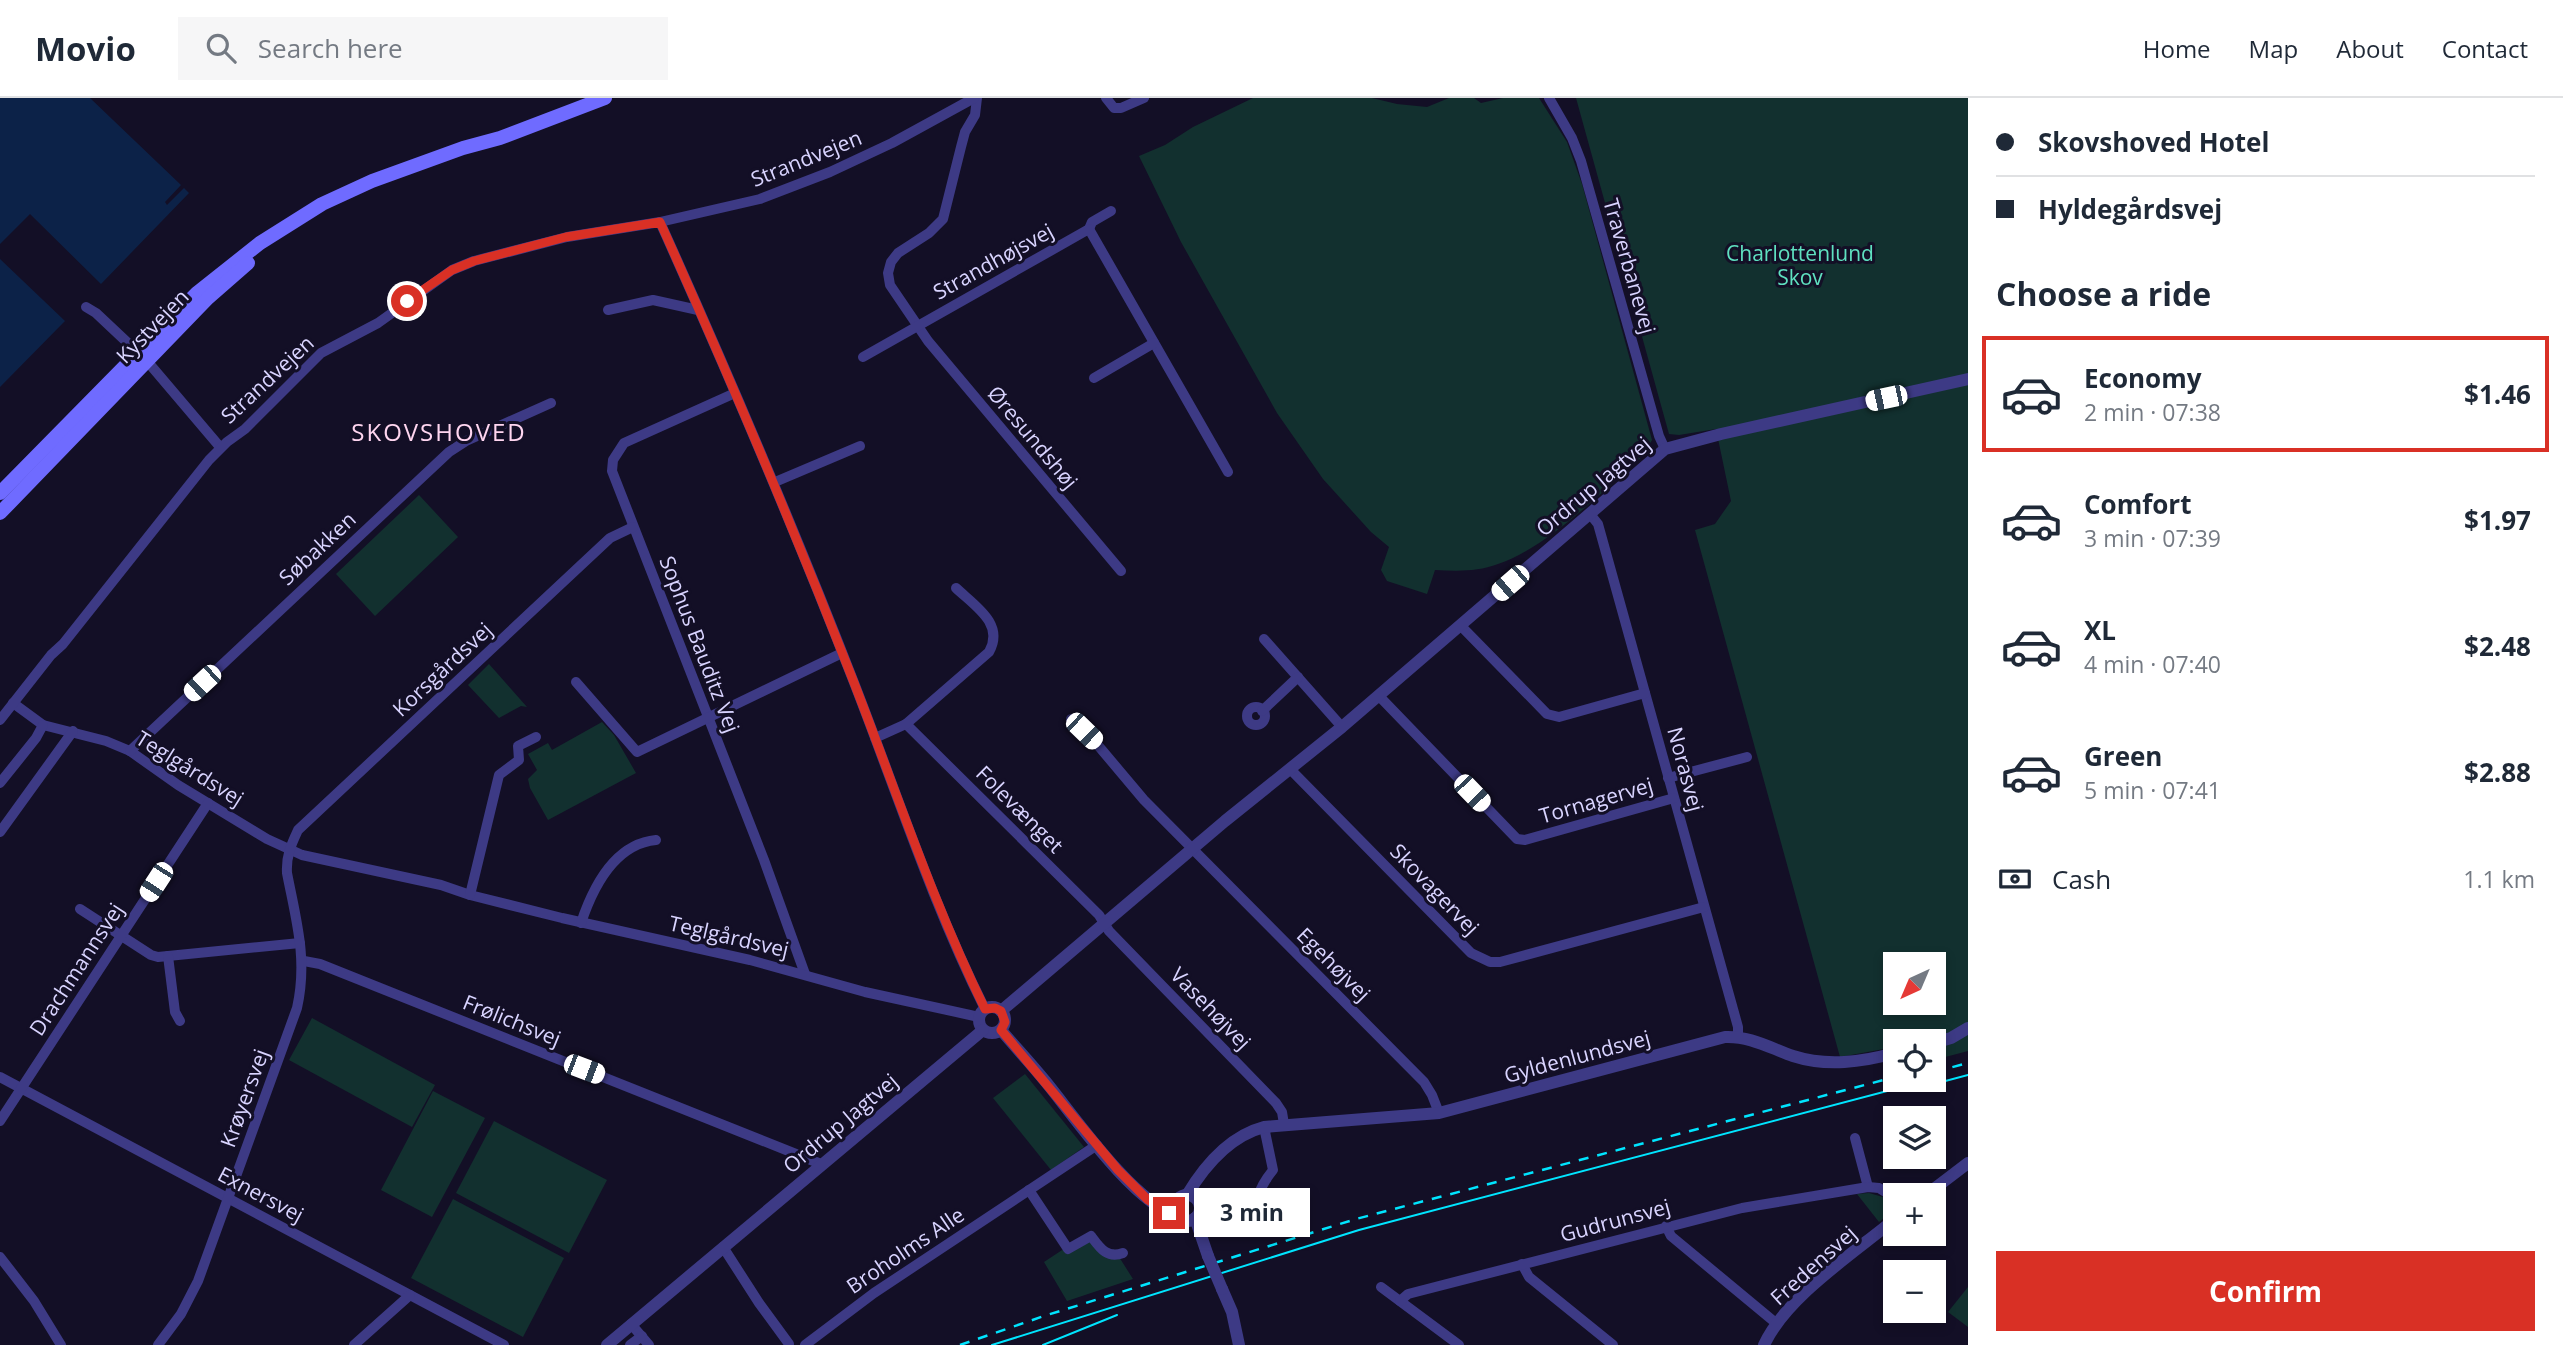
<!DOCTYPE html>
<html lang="en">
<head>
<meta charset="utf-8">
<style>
  :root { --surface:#fff; --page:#f6f6f7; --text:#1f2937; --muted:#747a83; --line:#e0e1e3; --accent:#d93025 }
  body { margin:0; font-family:"Open Sans",sans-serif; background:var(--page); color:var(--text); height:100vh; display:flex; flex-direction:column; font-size:26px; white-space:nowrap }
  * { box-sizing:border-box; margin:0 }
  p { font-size:23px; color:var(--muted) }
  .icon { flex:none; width:38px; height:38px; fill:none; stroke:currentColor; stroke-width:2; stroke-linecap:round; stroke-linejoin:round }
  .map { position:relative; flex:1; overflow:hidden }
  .panel { display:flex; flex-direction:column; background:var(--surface); width:595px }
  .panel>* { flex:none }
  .top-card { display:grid; align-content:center; height:154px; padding:0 28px; background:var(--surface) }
  .needle { width:46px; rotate:224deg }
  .controls { position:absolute; left:1883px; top:854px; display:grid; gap:14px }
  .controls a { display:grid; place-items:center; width:63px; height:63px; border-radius:0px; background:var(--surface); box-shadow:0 4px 10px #0003; font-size:35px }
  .end { position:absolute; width:32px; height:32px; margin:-16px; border:9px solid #d93025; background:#fff; box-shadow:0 0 0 4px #fff }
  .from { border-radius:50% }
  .bubble { position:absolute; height:49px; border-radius:0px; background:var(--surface); box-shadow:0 4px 10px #0003; font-size:23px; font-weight:700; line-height:49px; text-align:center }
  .car { position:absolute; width:21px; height:42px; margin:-21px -10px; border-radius:9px; box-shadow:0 0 5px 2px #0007; background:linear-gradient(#fff 24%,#345 0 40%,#fff 0 76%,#345 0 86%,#fff 0) }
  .top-card b { display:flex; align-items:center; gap:24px; height:66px; font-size:26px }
  .top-card b+b { border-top:2px solid var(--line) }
  .top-card i { width:18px; height:18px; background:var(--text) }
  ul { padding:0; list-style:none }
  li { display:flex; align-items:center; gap:21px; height:116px; margin:0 14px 10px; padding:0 14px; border:4px solid transparent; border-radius:0px }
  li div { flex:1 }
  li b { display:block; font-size:26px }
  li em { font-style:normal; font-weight:700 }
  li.on { border-color:var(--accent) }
  li>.icon { width:63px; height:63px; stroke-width:1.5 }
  h2 { padding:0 28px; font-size:32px; line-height:84px }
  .pay { display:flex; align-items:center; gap:18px; height:77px; padding:0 28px; font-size:26px }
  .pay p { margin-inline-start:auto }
  .action { display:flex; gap:14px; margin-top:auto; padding:14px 28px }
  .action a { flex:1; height:80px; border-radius:0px; background:var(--accent); color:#fff; font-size:28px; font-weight:700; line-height:80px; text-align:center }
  header { display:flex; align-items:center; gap:42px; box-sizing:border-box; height:98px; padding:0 35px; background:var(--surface); border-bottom:2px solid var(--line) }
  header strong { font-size:33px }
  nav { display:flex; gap:38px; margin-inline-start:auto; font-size:24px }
  .search { width:490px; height:63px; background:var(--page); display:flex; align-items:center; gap:18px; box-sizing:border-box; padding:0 24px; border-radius:0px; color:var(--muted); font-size:26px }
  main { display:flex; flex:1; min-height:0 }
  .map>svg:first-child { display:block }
</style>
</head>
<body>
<header>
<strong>Movio</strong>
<div class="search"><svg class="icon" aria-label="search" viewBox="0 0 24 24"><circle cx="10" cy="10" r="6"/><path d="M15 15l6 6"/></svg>Search here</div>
<nav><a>Home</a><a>Map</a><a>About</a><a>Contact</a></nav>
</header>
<main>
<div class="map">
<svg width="1968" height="1247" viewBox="0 0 1968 1247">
  <rect width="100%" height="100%" fill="#130f26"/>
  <g fill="#12302f" fill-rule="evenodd">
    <path d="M1253,0H1372L1397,6L1427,9L1449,0H1474L1481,5L1503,0H1539L1567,44L1582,86L1652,342L1644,357C1605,391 1547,450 1498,466C1477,474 1457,473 1435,472L1427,496L1387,483L1381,472L1389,449L1371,434L1323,381L1277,315L1181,144L1139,58L1165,47L1193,29Z"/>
    <path d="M1576,0H1968V953L1934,962V943H1895V949L1840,959L1695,432L1715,426L1731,403L1716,331L1679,337L1669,336ZM1895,866H1934V905H1895Z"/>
    <path d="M419,397L458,439L375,518L336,476Z"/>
    <path d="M489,566L527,609L521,608L499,620L468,587Z"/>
    <path d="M602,624L614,637L636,675L548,722L530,690L528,681L537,672L528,656L548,645L552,652Z"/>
    <path d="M312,920L435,987L412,1029L289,962Z"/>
    <path d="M1025,976L1084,1049L1051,1072L993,1000Z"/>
    <path d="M433,993L485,1020L432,1119L381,1092Z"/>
    <path d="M494,1023L607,1082L569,1155L456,1095Z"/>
    <path d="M1869,1095L1883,1099L1895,1111L1879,1124L1857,1096Z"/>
    <path d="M453,1101L564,1160L523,1239L411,1180Z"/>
    <path d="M1091,1133L1107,1155L1114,1151L1133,1181L1067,1203L1044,1164Z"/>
    <path d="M1968,1189V1229L1948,1214Z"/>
  </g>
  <g fill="#0c2248">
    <path d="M0,0H90L181,87L165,104L167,107L184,90L189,95L101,186L30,116L0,146Z"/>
    <path d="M0,161L65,223L0,289Z"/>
  </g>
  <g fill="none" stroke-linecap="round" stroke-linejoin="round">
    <g stroke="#3d3a85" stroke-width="10">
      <path d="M977,0L975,17L965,34L961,49L943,121L929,135L898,155L891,164L888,175L890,187L928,243L1121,473"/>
      <path d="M1106,0L1114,10H1121L1144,0"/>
      <path d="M1549,0L1572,40L1581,63L1659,338L1665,351"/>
      <path d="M660,124C728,275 793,428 853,582C896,692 932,805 985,911"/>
      <path d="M1089,131L1092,124L1111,113"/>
      <path d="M86,209L96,215L147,263L220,349"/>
      <path d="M608,212L653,202L698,212"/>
      <path d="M863,259L1089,131L1228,374"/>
      <path d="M1094,280L1154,245"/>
      <path d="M735,295L624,345L613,362L612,373L764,762L805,876"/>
      <path d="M775,384L860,348"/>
      <path d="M1590,416L1598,426L1738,929V939"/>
      <path d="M1461,528L1547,616L1559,619L1645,595"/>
      <path d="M1264,541L1342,629"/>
      <path d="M576,584L637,654L842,555"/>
      <path d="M1379,598L1517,741L1525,742L1674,700"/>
      <path d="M13,605L43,627L106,643L130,653L178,687L267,741L302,757L441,787L470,797L562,820L750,862L865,894L979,919"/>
      <circle cx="1256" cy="618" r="9"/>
      <path d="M1262,613L1298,579"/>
      <path d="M1071,621L1096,645L1144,702L1424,984L1432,997L1439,1015"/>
      <path d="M0,622L51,557L63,546L209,362L227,344L245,331L321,255L378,225L452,172L474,163L567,139L660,124L760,101L830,74L892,45L974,0"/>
      <path d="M906,626L1099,817L1109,833L1276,1005L1282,1014L1284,1026"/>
      <path d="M875,640L906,626L989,554C1005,526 975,508 956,490"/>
      <path d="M130,653L449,354L466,343L551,305"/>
      <path d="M1290,671L1471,855L1490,864H1500L1704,809"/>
      <path d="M1668,680L1747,659"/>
      <path d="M0,685L36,640L43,627"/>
      <path d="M0,734L73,633"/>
      <path d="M470,797L499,677L519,662L518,648L536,639"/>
      <path d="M80,811L151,857L158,859L300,845"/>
      <path d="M581,825C593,789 614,746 656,742"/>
      <path d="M168,858L175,914L180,923"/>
      <path d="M304,863L320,866L821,1066"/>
      <path d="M0,979L504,1247"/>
      <path d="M0,1023L208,705"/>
      <path d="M1855,1040L1868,1089"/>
      <path d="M1029,1092L1068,1151L1091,1138C1100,1150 1107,1161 1123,1155"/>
      <path d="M1262,1125C1255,1101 1257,1092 1273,1072L1264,1029"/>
      <path d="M1666,1128L1671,1138L1777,1226"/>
      <path d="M723,1149L759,1205L789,1246"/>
      <path d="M0,1159L34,1203L61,1247"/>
      <path d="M1522,1166L1529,1179L1613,1247"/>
      <path d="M1381,1189L1459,1247"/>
      <path d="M1400,1203L1408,1196L1742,1110L1868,1089L1879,1090L1895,1100"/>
      <path d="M631,1226L649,1247"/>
      <path d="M158,1247L181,1216L198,1183L297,910C308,861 296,822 287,775C286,758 291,747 298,732L610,440L633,429"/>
      <path d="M354,1247L410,1197"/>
      <path d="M630,1247L642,1238"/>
      <path d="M805,1247L874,1195L1097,1047"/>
    </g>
    <g stroke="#3d3a85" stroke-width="12">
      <circle cx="992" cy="922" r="13"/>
      <path d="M1001,913L1225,723L1342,629L1665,351L1721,336L1968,281"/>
      <path d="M1001,932C1017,951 1034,969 1050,989C1078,1024 1135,1105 1176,1117"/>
      <path d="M1934,945L1951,940L1968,930"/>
      <circle cx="1187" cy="1110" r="13"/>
      <path d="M1187,1097C1205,1067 1230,1038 1264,1029L1439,1015L1725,939C1750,938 1770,950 1793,958C1827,969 1862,964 1895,955"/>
      <path d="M1926,1097L1968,1065"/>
      <path d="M1195,1120L1208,1158"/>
      <path d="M1222,1191L1232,1214L1239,1247"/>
      <path d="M607,1247L983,932"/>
      <path d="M1764,1247C1786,1199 1854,1155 1895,1121"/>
    </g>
    <g stroke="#6f6bff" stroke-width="14">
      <path d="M0,395L197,195L260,145L322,106L372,83L463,50L500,40L605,0"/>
      <path d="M0,415L208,200L248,165"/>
    </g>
    <g stroke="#00e5ff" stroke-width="2">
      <path d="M1919,990L1968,977"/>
      <path d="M992,1247L1359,1132L1929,982"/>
      <path d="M1043,1247L1117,1217"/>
    </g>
    <g stroke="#00e5ff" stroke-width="2.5" stroke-dasharray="10 9" stroke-linecap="butt">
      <path d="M1934,974L1968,965"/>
      <path d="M960,1247L1044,1218L1356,1121L1895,979"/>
    </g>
    <path stroke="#3d3a85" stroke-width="12" d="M1208,1158L1222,1191"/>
  </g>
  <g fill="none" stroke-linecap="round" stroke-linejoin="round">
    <path stroke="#d93025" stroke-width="9" d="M407,203L452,172L474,163L566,139L660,124C727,273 791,424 851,577C895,689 932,803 985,911L995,910L1001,913L1005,924L1001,932L1118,1072L1148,1102L1169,1115"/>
  </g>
  <g text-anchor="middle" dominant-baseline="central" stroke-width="6" stroke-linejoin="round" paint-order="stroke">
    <g font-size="21" fill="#d9d4ff" stroke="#130f26">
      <text transform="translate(806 60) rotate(-22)">Strandvejen</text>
      <text transform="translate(993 163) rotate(-29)">Strandhøjsvej</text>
      <text transform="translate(1630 168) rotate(74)">Traverbanevej</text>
      <text transform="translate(152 228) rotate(-46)">Kystvejen</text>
      <text transform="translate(267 281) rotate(-43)">Strandvejen</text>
      <text transform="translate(1033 339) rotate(50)">Øresundshøj</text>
      <text transform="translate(1593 388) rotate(-40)">Ordrup Jagtvej</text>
      <text transform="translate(317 450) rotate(-43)">Søbakken</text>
      <text transform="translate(700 546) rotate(69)">Sophus Bauditz Vej</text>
      <text transform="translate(442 571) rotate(-43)">Korsgårdsvej</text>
      <text transform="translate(190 670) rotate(32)">Teglgårdsvej</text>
      <text transform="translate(1686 671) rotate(75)">Norasvej</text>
      <text transform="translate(1596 702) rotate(-16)">Tornagervej</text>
      <text transform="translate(1020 711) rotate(45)">Folevænget</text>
      <text transform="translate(1435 791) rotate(46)">Skovagervej</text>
      <text transform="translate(729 838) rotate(13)">Teglgårdsvej</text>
      <text transform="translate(1334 866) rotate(45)">Egehøjvej</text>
      <text transform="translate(76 871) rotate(-57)">Drachmannsvej</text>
      <text transform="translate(1211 910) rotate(46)">Vasehøjvej</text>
      <text transform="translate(512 922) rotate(22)">Frølichsvej</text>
      <text transform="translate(1577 958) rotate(-15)">Gyldenlundsvej</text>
      <text transform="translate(244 1000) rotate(-70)">Krøyersvej</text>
      <text transform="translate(840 1025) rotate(-40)">Ordrup Jagtvej</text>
      <text transform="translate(261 1096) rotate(28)">Exnersvej</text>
      <text transform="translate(1615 1122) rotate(-15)">Gudrunsvej</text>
      <text transform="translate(905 1152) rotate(-34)">Broholms Alle</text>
      <text transform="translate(1813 1167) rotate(-42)">Fredensvej</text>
    </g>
    <g font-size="21" fill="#5fe0c0" stroke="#130f26">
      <text x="1800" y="155">Charlottenlund<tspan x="1800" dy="24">Skov</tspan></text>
    </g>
    <g font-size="24" letter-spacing="2" fill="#ffd6f0" stroke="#130f26">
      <text x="439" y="333">SKOVSHOVED</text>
    </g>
  </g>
</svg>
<div class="controls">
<a><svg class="needle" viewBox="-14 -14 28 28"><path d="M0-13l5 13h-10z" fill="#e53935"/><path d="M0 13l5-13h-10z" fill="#747a83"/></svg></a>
<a><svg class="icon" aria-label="locate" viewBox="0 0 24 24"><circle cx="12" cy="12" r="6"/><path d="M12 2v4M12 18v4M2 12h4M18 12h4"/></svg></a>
<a><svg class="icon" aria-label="layers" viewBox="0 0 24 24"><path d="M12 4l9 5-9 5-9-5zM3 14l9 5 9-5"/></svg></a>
<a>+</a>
<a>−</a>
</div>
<i class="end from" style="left:407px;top:203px"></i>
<i class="end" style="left:1169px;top:1115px"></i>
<div class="bubble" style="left:1194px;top:1090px;width:116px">3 min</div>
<i class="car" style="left:1886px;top:300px;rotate:258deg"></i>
<i class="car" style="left:1510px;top:485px;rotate:229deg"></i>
<i class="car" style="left:202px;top:585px;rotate:227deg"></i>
<i class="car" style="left:1084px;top:633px;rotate:134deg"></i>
<i class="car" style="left:1472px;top:695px;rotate:136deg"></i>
<i class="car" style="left:156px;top:784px;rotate:213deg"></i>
<i class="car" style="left:584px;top:971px;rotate:111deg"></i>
</div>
<section class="panel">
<div class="top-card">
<b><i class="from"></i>Skovshoved Hotel</b>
<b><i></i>Hyldegårdsvej</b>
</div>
<h2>Choose a ride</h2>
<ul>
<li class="on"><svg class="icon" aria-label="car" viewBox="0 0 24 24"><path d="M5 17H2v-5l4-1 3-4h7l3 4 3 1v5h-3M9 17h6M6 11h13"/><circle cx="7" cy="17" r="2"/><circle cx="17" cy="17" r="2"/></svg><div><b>Economy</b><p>2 min · 07:38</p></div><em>$1.46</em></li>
<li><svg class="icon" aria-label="car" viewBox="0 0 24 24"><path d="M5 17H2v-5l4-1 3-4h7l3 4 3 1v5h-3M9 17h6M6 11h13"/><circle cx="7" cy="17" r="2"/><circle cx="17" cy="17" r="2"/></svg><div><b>Comfort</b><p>3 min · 07:39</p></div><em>$1.97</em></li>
<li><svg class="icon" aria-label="car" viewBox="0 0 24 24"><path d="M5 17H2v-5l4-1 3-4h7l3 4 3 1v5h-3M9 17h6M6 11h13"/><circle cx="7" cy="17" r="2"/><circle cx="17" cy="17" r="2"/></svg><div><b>XL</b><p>4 min · 07:40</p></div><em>$2.48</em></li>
<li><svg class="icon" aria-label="car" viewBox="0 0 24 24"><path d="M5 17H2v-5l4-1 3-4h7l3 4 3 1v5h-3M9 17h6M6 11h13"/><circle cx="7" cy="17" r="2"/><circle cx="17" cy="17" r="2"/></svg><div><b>Green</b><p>5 min · 07:41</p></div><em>$2.88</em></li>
</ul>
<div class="pay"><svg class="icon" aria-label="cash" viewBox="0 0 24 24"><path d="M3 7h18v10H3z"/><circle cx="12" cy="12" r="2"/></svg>Cash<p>1.1 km</p></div>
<div class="action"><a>Confirm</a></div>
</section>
</main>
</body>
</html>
